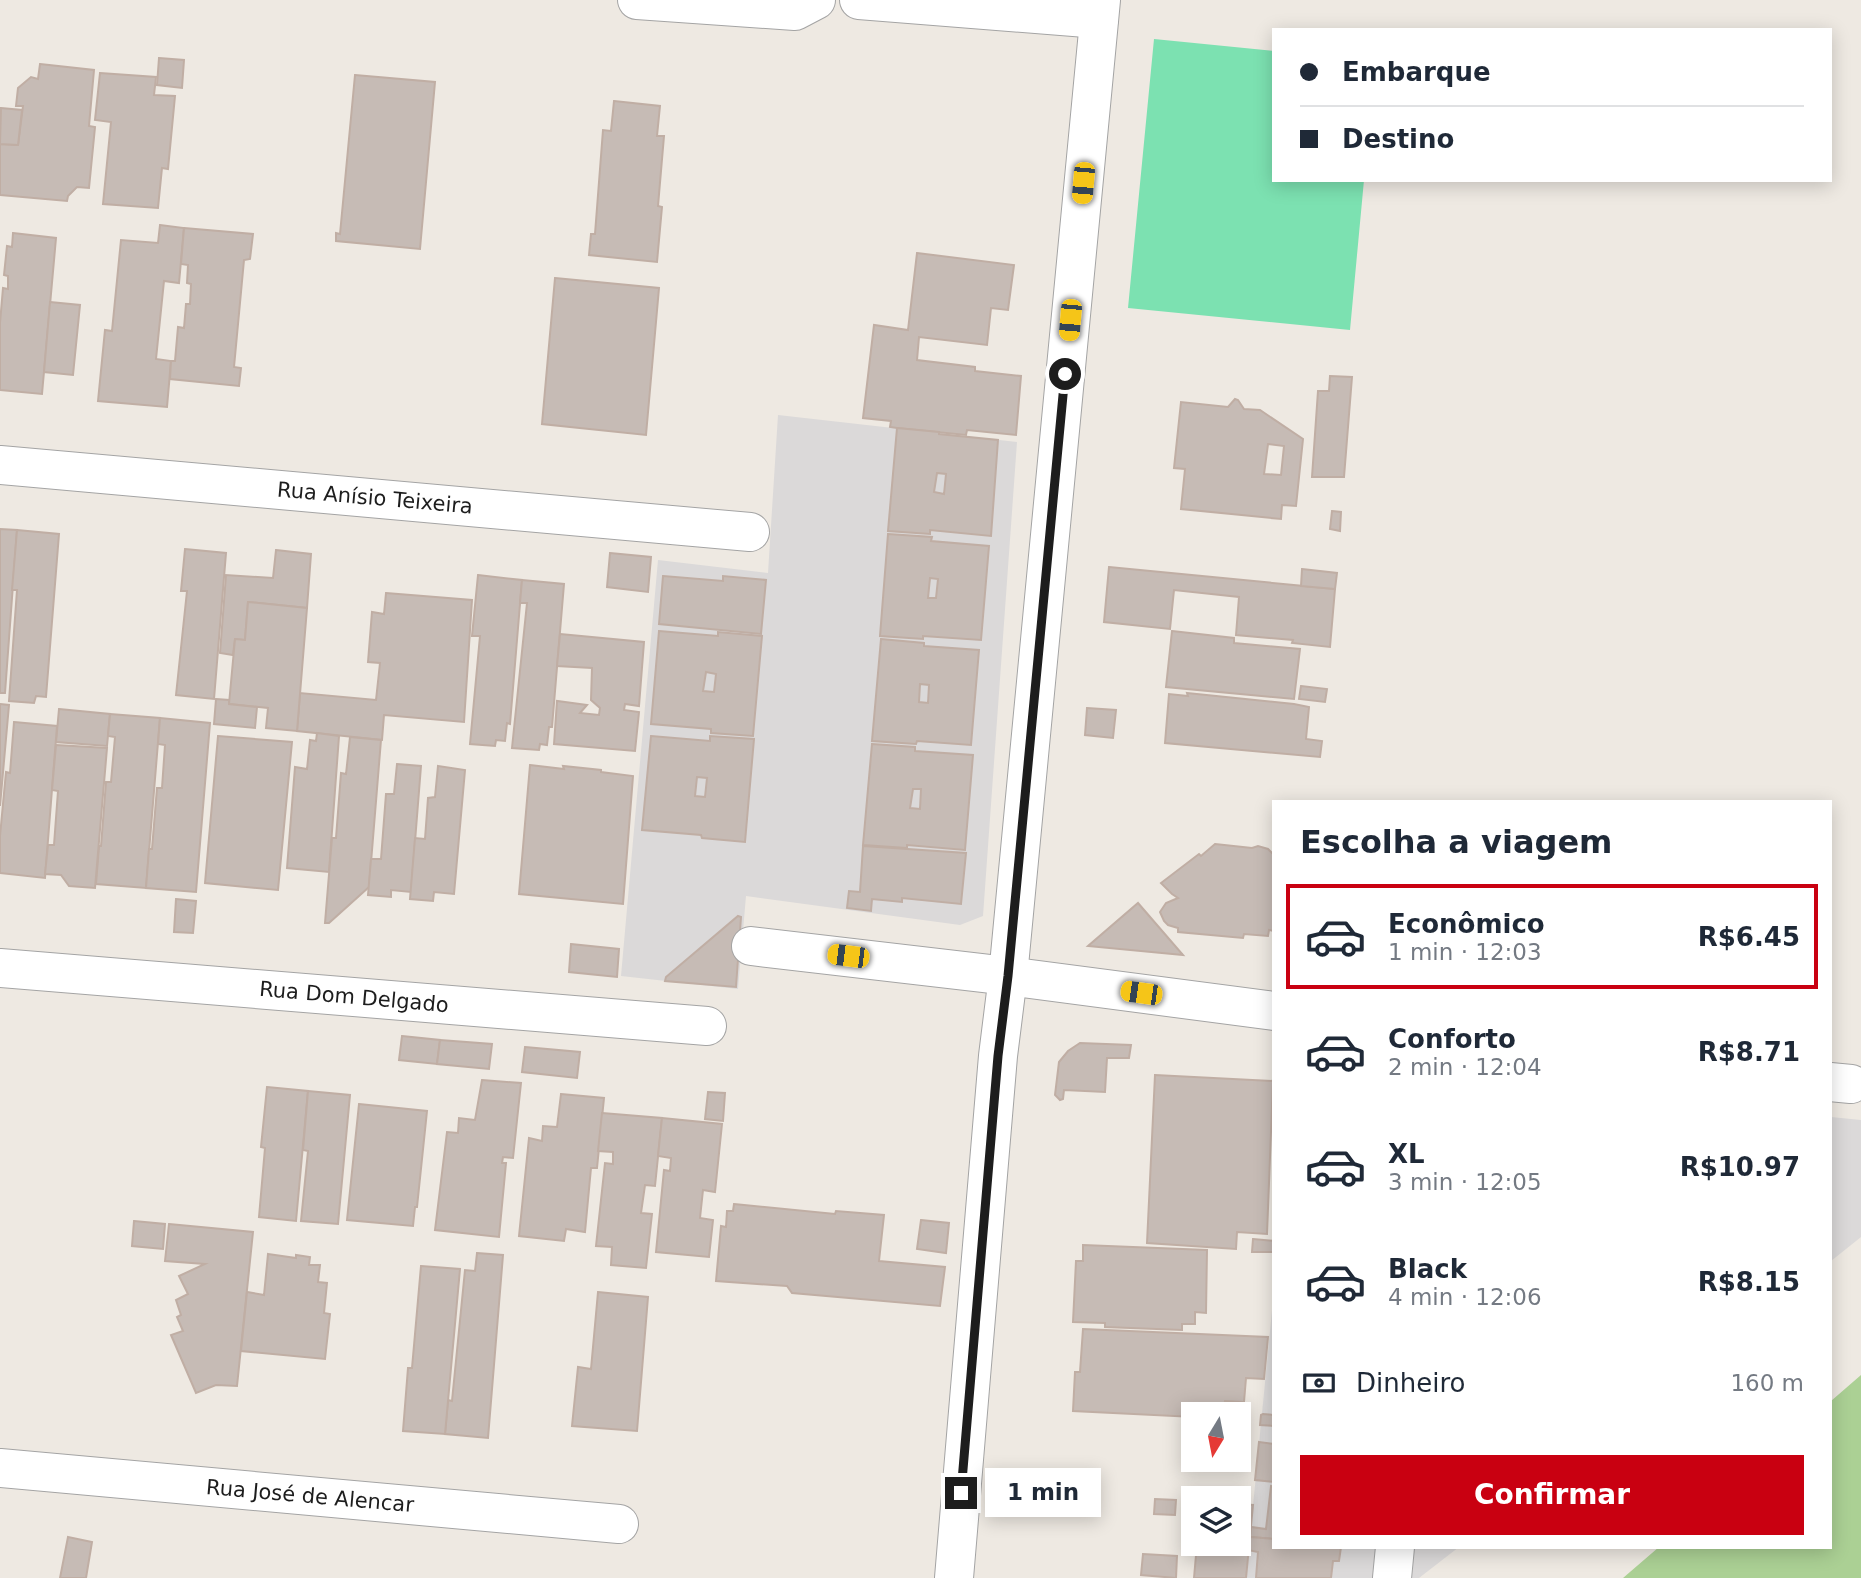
<!DOCTYPE html>
<html lang="pt">
<head>
<meta charset="utf-8">
<style>
  :root { --surface:#fff; --page:#f6f6f7; --text:#1f2937; --muted:#747a83; --line:#e0e1e3; --accent:#c90011 }
  body { margin:0; font-family:"DejaVu Sans",sans-serif; background:var(--page); color:var(--text); height:100vh; display:flex; flex-direction:column; font-size:26px; white-space:nowrap }
  * { box-sizing:border-box; margin:0 }
  p { font-size:23px; color:var(--muted) }
  .icon { flex:none; width:38px; height:38px; fill:none; stroke:currentColor; stroke-width:2; stroke-linecap:round; stroke-linejoin:round }
  .map { position:relative; flex:1; overflow:hidden }
  .drawer { position:absolute; left:1272px; top:800px; width:560px; height:749px; display:flex; flex-direction:column; background:var(--surface); border-radius:0px; box-shadow:0 4px 18px #0003 }
  .drawer>* { flex:none }
  .banner { position:absolute; left:1272px; top:28px; width:560px; height:154px; border-radius:0px; box-shadow:0 4px 18px #0003; display:grid; align-content:center; height:154px; padding:0 28px; background:var(--surface) }
  .needle { width:46px; rotate:190deg }
  .tools { position:absolute; left:1181px; top:1402px; display:grid; gap:14px }
  .tools a { display:grid; place-items:center; width:70px; height:70px; border-radius:0px; background:var(--surface); box-shadow:0 4px 18px #0003; font-size:35px }
  .end { position:absolute; width:32px; height:32px; margin:-16px; border:9px solid #1d1d1d; background:#fff; box-shadow:0 0 0 4px #fff }
  .from { border-radius:50% }
  .bubble { position:absolute; height:49px; border-radius:0px; background:var(--surface); box-shadow:0 4px 18px #0003; font-size:23px; font-weight:700; line-height:49px; text-align:center }
  .car { position:absolute; width:21px; height:42px; margin:-21px -10px; border-radius:9px; box-shadow:0 0 5px 2px #0007; background:linear-gradient(#f5c518 24%,#345 0 40%,#f5c518 0 76%,#345 0 86%,#f5c518 0) }
  .banner b { display:flex; align-items:center; gap:24px; height:66px; font-size:26px }
  .banner b+b { border-top:2px solid var(--line) }
  .banner i { width:18px; height:18px; background:var(--text) }
  ul { padding:0; list-style:none }
  li { display:flex; align-items:center; gap:21px; height:105px; margin:0 14px 10px; padding:0 14px; border:4px solid transparent; border-radius:0px }
  li div { flex:1 }
  li b { display:block; font-size:26px }
  li em { font-style:normal; font-weight:700 }
  li.active { border-color:var(--accent) }
  li>.icon { width:63px; height:63px; stroke-width:1.5 }
  h2 { padding:0 28px; font-size:32px; line-height:84px }
  .pay { display:flex; align-items:center; gap:18px; height:77px; padding:0 28px; font-size:26px }
  .pay p { margin-inline-start:auto }
  .primary-button { display:flex; gap:14px; margin-top:auto; padding:14px 28px }
  .primary-button a { flex:1; height:80px; border-radius:0px; background:var(--accent); color:#fff; font-size:28px; font-weight:700; line-height:80px; text-align:center }
  .map>svg:first-child { display:block }
</style>
</head>
<body>
<div class="map">
<svg width="1861" height="1578" viewBox="0 0 1861 1578">
  <rect width="100%" height="100%" fill="#eee9e2"/>
  <g fill="#dbd9d9">
    <path d="M778,415L1017,442L983,916L960,925L746,896L738,989L621,976L658,560L768,573Z"/>
    <path d="M1831,1117L1861,1120V1237L1831,1261Z"/>
    <path d="M1274,1290V1547H1459L1419,1578H1246Z"/>
  </g>
  <path fill="#abd094" d="M1861,1375V1578H1623L1659,1547H1830L1831,1401Z"/>
  <path fill="#7ce1b1" d="M1154,39L1274,51V180H1364L1350,330L1128,308Z"/>
  <g fill="#c6bbb5" stroke="#c0aea4" stroke-width="2" fill-rule="evenodd">
    <path d="M159,58L184,60L182,88L157,85Z"/>
    <path d="M40,64L94,70L89,126L95,127L89,188L77,187L68,196L67,201L0,195V144L18,145L23,106H16L18,88L31,77L38,79Z"/>
    <path d="M100,73L156,77L154,95L175,96L168,169L162,168L158,208L103,204L111,122L95,120Z"/>
    <path d="M355,75L435,82L420,249L336,241V233L340,234Z"/>
    <path d="M614,101L660,106L657,136H664L658,206L662,207L657,262L589,255L591,234H595L603,130L611,131Z"/>
    <path d="M1,108L22,110L18,145L0,144Z"/>
    <path d="M160,225L184,228L179,283L164,281L156,359L171,361L167,407L98,401L105,330L112,331L121,240L158,243Z"/>
    <path d="M184,228L253,234L250,259L244,260L234,367L241,368L239,386L170,379L171,361H175L178,327L184,328L186,304H190L191,284L187,283L188,265L181,264Z"/>
    <path d="M13,233L56,238L42,394L0,390V323L3,288L8,289V276L4,275L7,246L12,247Z"/>
    <path d="M917,253L1014,265L1008,310L991,308L987,345L919,337L917,360L975,367V371L1021,376L1016,435L967,430L966,435L897,428L890,427L891,421L863,418L874,325L908,330Z"/>
    <path d="M555,278L659,288L646,435L542,424Z"/>
    <path d="M50,302L80,305L73,375L44,372Z"/>
    <path d="M1330,376L1352,377L1344,477H1312L1318,391H1329Z"/>
    <path d="M1235,399L1238,400L1244,409L1260,410L1303,439L1296,506L1282,505L1281,519L1181,509L1185,469L1174,468L1181,402L1228,407ZM1268,444L1284,446L1281,475L1264,474Z"/>
    <path d="M897,428L939,432V434L998,440L991,536L930,530V534L888,531ZM937,473L946,474L944,494L934,492Z"/>
    <path d="M1332,511L1341,512L1340,531L1330,529Z"/>
    <path d="M0,529L17,530L5,693H0Z"/>
    <path d="M17,530L59,534L46,697L36,696L34,703L9,701L17,590H12Z"/>
    <path d="M888,534L932,537L931,541L989,546L981,640L923,636V639L880,636ZM930,578L938,579L936,598H928Z"/>
    <path d="M185,549L226,553L214,699L176,695L187,591H181Z"/>
    <path d="M276,550L311,554L307,608L248,602L245,640L235,639L233,655L220,653L226,575L273,578Z"/>
    <path d="M610,553L651,557L648,592L607,587Z"/>
    <path d="M1109,567L1335,589L1330,647L1292,643L1293,640L1236,635L1239,597L1174,590L1170,629L1104,622Z"/>
    <path d="M1302,569L1337,573L1335,589L1301,586Z"/>
    <path d="M478,575L522,580L510,724L507,723L505,741L496,740L495,746L470,744L480,636H472Z"/>
    <path d="M663,576L723,581V576L766,580L761,634L659,624Z"/>
    <path d="M522,580L564,584L552,727H549L547,745L540,744L539,750L512,748L527,603H520Z"/>
    <path d="M386,593L472,600L464,722L384,715L382,740L297,731L300,693L376,700L380,663L368,662L372,612L384,614Z"/>
    <path d="M248,602L307,608L297,731L266,728L268,708L229,704L235,639L245,640Z"/>
    <path d="M659,631L718,636V632L762,636L753,736L711,733V729L651,724ZM706,672L716,674L714,692L703,691Z"/>
    <path d="M1172,631L1234,638V643L1300,649L1294,699L1166,687Z"/>
    <path d="M560,634L644,642L639,706L625,704L624,710L639,712L635,751L554,744L557,701L587,705L580,713L599,715L600,708L591,700L592,668L557,666Z"/>
    <path d="M881,639L924,643V646L979,650L971,745L917,741L916,744L872,741ZM920,684L929,685L928,703L919,702Z"/>
    <path d="M1301,686L1327,689L1325,702L1299,699Z"/>
    <path d="M1187,693L1294,704L1309,707L1306,739L1322,741L1320,757L1165,743L1169,694L1188,696Z"/>
    <path d="M216,699L229,700V704L257,707L255,728L214,724Z"/>
    <path d="M0,704L9,705L0,806Z"/>
    <path d="M1087,708L1116,710L1113,738L1085,735Z"/>
    <path d="M59,709L110,714L107,746L56,742Z"/>
    <path d="M110,714L160,718L146,888L96,884L99,846H101L106,782H111L115,737L108,736Z"/>
    <path d="M160,718L210,723L196,892L146,888L149,849H152L157,788H162L165,745L158,744Z"/>
    <path d="M14,722L57,726L45,878L0,873V836L6,772L10,773Z"/>
    <path d="M317,733L339,736L329,872L287,868L295,767L307,769L310,740L316,741Z"/>
    <path d="M218,736L292,742L278,890L205,883Z"/>
    <path d="M651,736L710,741V736L754,739L745,842L702,838L701,835L642,830ZM697,777L707,778L705,797L695,796Z"/>
    <path d="M350,737L381,740L369,887L329,923H325L332,838H336L341,773L346,774Z"/>
    <path d="M872,744L915,747V751L973,755L965,850L907,845V848L863,845ZM913,789H921L920,809L910,808Z"/>
    <path d="M56,745L107,748L95,888L69,886L61,875L45,874L48,845H54L58,791L52,790Z"/>
    <path d="M397,764L421,766L411,892L391,890V897L368,895L371,859H381L386,794H394Z"/>
    <path d="M530,765L564,769L563,766L601,770V772L633,776L623,904L519,894Z"/>
    <path d="M438,766L465,770L454,894L434,892L433,901L410,899L415,838L425,839L428,798L435,797Z"/>
    <path d="M1215,844L1252,848L1258,846L1268,849L1274,855V931L1269,930L1268,936L1244,934L1243,938L1178,932V928L1168,925L1164,921L1160,912L1166,903L1178,898L1172,894L1161,883L1199,854L1201,856Z"/>
    <path d="M863,846L966,853L961,904L902,898V902L872,899L871,911L847,908L849,891L860,892Z"/>
    <path d="M176,899L196,901L193,933L174,932Z"/>
    <path d="M1138,903L1183,955L1088,946Z"/>
    <path d="M738,916L741,917L736,987L665,981L666,977Z"/>
    <path d="M571,944L619,949L617,977L569,972Z"/>
    <path d="M402,1036L440,1040L437,1064L399,1060Z"/>
    <path d="M440,1040L492,1044L489,1069L437,1064Z"/>
    <path d="M1080,1043L1131,1045L1129,1058H1107L1105,1092L1064,1090L1063,1099L1060,1100L1055,1095L1059,1062L1068,1051Z"/>
    <path d="M525,1047L580,1052L577,1078L522,1072Z"/>
    <path d="M1155,1075L1273,1081L1267,1234L1237,1232L1236,1249L1147,1243Z"/>
    <path d="M482,1080L521,1083L513,1158L503,1157L502,1163H506L499,1237L435,1230L447,1132L458,1133L459,1118L475,1120Z"/>
    <path d="M267,1087L308,1091L296,1221L259,1217L265,1148L261,1147Z"/>
    <path d="M308,1091L350,1095L338,1224L301,1221L308,1151L303,1150Z"/>
    <path d="M708,1092L725,1093L723,1121L705,1119Z"/>
    <path d="M561,1094L604,1098L597,1168H591L585,1232L566,1229L564,1241L519,1236L529,1138L542,1141L543,1126L557,1127Z"/>
    <path d="M359,1104L427,1111L417,1207H415L413,1226L347,1220Z"/>
    <path d="M602,1113L662,1118L655,1186L645,1185L641,1213L652,1214L646,1268L611,1265L612,1247L596,1246L605,1163L613,1164V1152L598,1151Z"/>
    <path d="M662,1118L722,1124L715,1192L703,1190L700,1218L713,1220L709,1257L656,1252L664,1170L670,1171L671,1158L658,1156Z"/>
    <path d="M734,1204L835,1214L836,1211L884,1215L879,1261L945,1267L940,1306L792,1293L787,1286L716,1281L721,1226L726,1227L727,1211H733Z"/>
    <path d="M921,1220L949,1223L946,1253L917,1249Z"/>
    <path d="M134,1221L165,1224L163,1249L132,1246Z"/>
    <path d="M169,1224L253,1232L237,1386L216,1385L196,1393L171,1335L183,1331L177,1317L181,1315L176,1300L188,1294L179,1276L205,1264L165,1261Z"/>
    <path d="M1253,1239L1274,1241V1252H1252Z"/>
    <path d="M1083,1245L1207,1250L1206,1313L1195,1312V1324H1182V1330L1105,1327V1323L1073,1322L1076,1261H1083Z"/>
    <path d="M477,1253L503,1255L488,1438L445,1434L448,1400L452,1401L465,1270L475,1271Z"/>
    <path d="M268,1254L296,1258V1255L310,1257L309,1265H320L318,1282L327,1283L324,1313L330,1314L325,1359L241,1351L247,1292L264,1295Z"/>
    <path d="M421,1266L460,1269L445,1434L403,1431L408,1368H412Z"/>
    <path d="M598,1292L648,1297L637,1431L572,1426L578,1367L591,1369Z"/>
    <path d="M1083,1329L1268,1337L1264,1379L1246,1378L1244,1402L1225,1401L1223,1414H1194V1417L1073,1411L1075,1372H1080Z"/>
    <path d="M1263,1414L1274,1415V1426L1260,1425L1261,1415Z"/>
    <path d="M1259,1442L1274,1444V1482L1255,1480Z"/>
    <path d="M1271,1486L1274,1487V1539L1250,1537L1251,1527L1266,1529Z"/>
    <path d="M1155,1499L1176,1500L1175,1515L1154,1514Z"/>
    <path d="M1239,1504L1253,1505L1246,1578H1194L1197,1544H1239Z"/>
    <path d="M68,1537L92,1542L86,1578H60Z"/>
    <path d="M1250,1537L1274,1539V1547H1341L1339,1561H1333L1331,1578H1256L1258,1552L1248,1550Z"/>
    <path d="M1143,1554L1177,1556L1176,1578L1141,1575Z"/>
  </g>
  <g fill="none" stroke-linecap="round" stroke-linejoin="round">
    <defs>
      <g id="minor">
        <path d="M637,0L795,11L816,0"/>
        <path d="M859,0L1099,19"/>
        <path d="M0,465L750,532"/>
        <path d="M751,946L1008,976L1274,1011"/>
        <path d="M0,968L707,1026"/>
        <path d="M1830,1082L1851,1084"/>
        <path d="M0,1468L619,1524"/>
        <path d="M954,1578L998,1056L1008,976L1101,0"/>
        <path d="M1392,1578L1395,1547"/>
      </g>
    </defs>
    <use href="#minor" stroke="#a4a4a4" stroke-width="40"/>
    <use href="#minor" stroke="#fff" stroke-width="38"/>
  </g>
  <g fill="none" stroke-linecap="round" stroke-linejoin="round">
    <path stroke="#1d1d1d" stroke-width="9" d="M961,1493L998,1056L1008,976L1065,374"/>
  </g>
  <g text-anchor="middle" dominant-baseline="central" stroke-width="5" stroke-linejoin="round" paint-order="stroke">
    <g font-size="21" fill="#1d1d1d" stroke="#fff">
      <text transform="translate(375 498) rotate(5)">Rua Anísio Teixeira</text>
      <text transform="translate(354 997) rotate(5)">Rua Dom Delgado</text>
      <text transform="translate(310 1496) rotate(5)">Rua José de Alencar</text>
    </g>
  </g>
</svg>
<div class="tools">
<a><svg class="needle" viewBox="-14 -14 28 28"><path d="M0-13l5 13h-10z" fill="#e53935"/><path d="M0 13l5-13h-10z" fill="#747a83"/></svg></a>
<a><svg class="icon" aria-label="layers" viewBox="0 0 24 24"><path d="M12 4l9 5-9 5-9-5zM3 14l9 5 9-5"/></svg></a>
</div>
<i class="end from" style="left:1065px;top:374px"></i>
<i class="end" style="left:961px;top:1493px"></i>
<div class="bubble" style="left:985px;top:1468px;width:116px">1 min</div>
<i class="car" style="left:1083px;top:183px;rotate:185deg"></i>
<i class="car" style="left:1070px;top:320px;rotate:185deg"></i>
<i class="car" style="left:848px;top:956px;rotate:277deg"></i>
<i class="car" style="left:1141px;top:993px;rotate:278deg"></i>
<div class="banner">
<b><i class="from"></i>Embarque</b>
<b><i></i>Destino</b>
</div>
<section class="drawer">
<h2>Escolha a viagem</h2>
<ul>
<li class="active"><svg class="icon" aria-label="car" viewBox="0 0 24 24"><path d="M5 17H2v-5l4-1 3-4h7l3 4 3 1v5h-3M9 17h6M6 11h13"/><circle cx="7" cy="17" r="2"/><circle cx="17" cy="17" r="2"/></svg><div><b>Econômico</b><p>1 min · 12:03</p></div><em>R$6.45</em></li>
<li><svg class="icon" aria-label="car" viewBox="0 0 24 24"><path d="M5 17H2v-5l4-1 3-4h7l3 4 3 1v5h-3M9 17h6M6 11h13"/><circle cx="7" cy="17" r="2"/><circle cx="17" cy="17" r="2"/></svg><div><b>Conforto</b><p>2 min · 12:04</p></div><em>R$8.71</em></li>
<li><svg class="icon" aria-label="car" viewBox="0 0 24 24"><path d="M5 17H2v-5l4-1 3-4h7l3 4 3 1v5h-3M9 17h6M6 11h13"/><circle cx="7" cy="17" r="2"/><circle cx="17" cy="17" r="2"/></svg><div><b>XL</b><p>3 min · 12:05</p></div><em>R$10.97</em></li>
<li><svg class="icon" aria-label="car" viewBox="0 0 24 24"><path d="M5 17H2v-5l4-1 3-4h7l3 4 3 1v5h-3M9 17h6M6 11h13"/><circle cx="7" cy="17" r="2"/><circle cx="17" cy="17" r="2"/></svg><div><b>Black</b><p>4 min · 12:06</p></div><em>R$8.15</em></li>
</ul>
<div class="pay"><svg class="icon" aria-label="cash" viewBox="0 0 24 24"><path d="M3 7h18v10H3z"/><circle cx="12" cy="12" r="2"/></svg>Dinheiro<p>160 m</p></div>
<div class="primary-button"><a>Confirmar</a></div>
</section>
</div>
</body>
</html>
